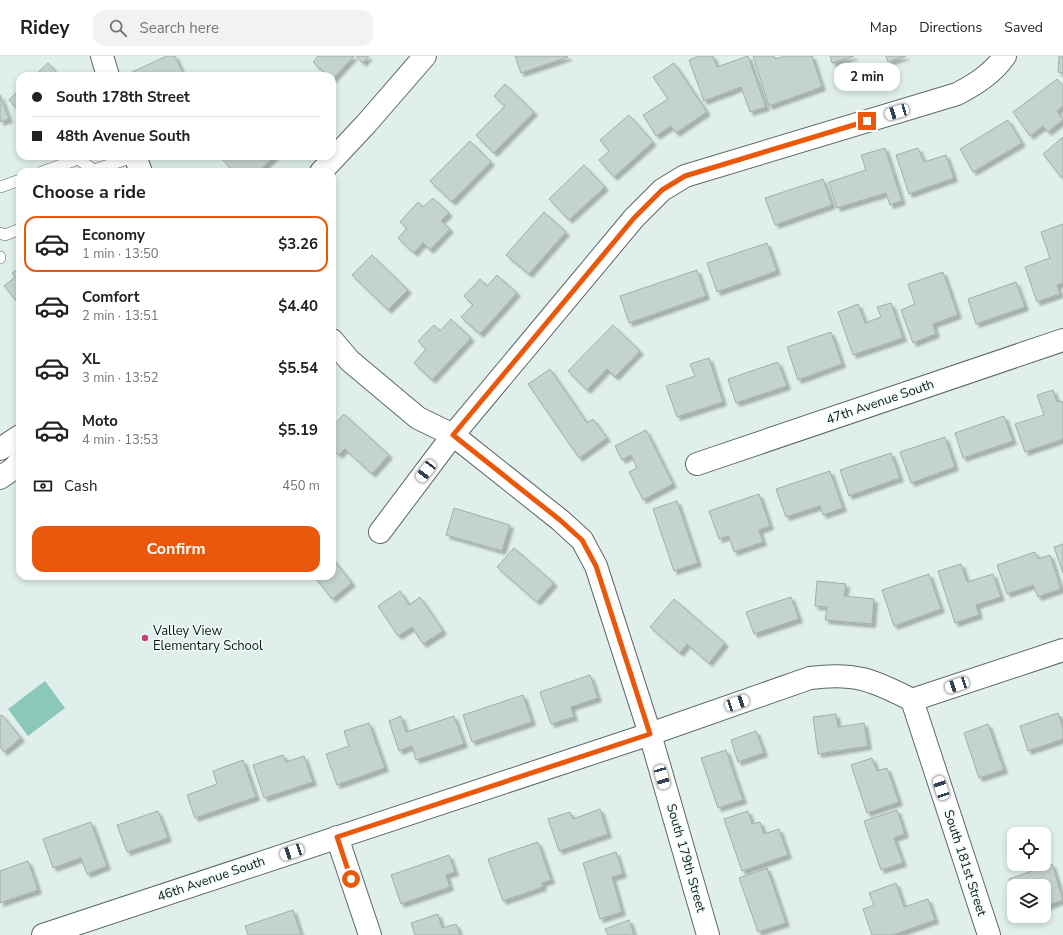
<!DOCTYPE html>
<html lang="en">
<head>
<meta charset="utf-8">
<style>
  :root { --surface:#fff; --page:#f2f2f2; --text:#222; --muted:#767676; --line:#e0e0e0; --accent:#ea580c }
  body { margin:0; font-family:"Nunito Sans",sans-serif; background:var(--page); color:var(--text); height:100vh; display:flex; flex-direction:column; font-size:15px; white-space:nowrap }
  * { box-sizing:border-box; margin:0 }
  p { font-size:13px; color:var(--muted) }
  .icon { flex:none; width:22px; height:22px; fill:none; stroke:currentColor; stroke-width:2; stroke-linecap:round; stroke-linejoin:round }
  .map { position:relative; flex:1; overflow:hidden }
  .side { position:absolute; left:16px; top:112px; width:320px; height:412px; display:flex; flex-direction:column; background:var(--surface); border-radius:12px; box-shadow:0 2px 6px #0003 }
  .side>* { flex:none }
  .guide { position:absolute; left:16px; top:16px; width:320px; height:88px; border-radius:12px; box-shadow:0 2px 6px #0003; display:grid; align-content:center; height:88px; padding:0 16px; background:var(--surface) }
  .tools { position:absolute; left:1007px; top:771px; display:grid; gap:8px }
  .tools a { display:grid; place-items:center; width:44px; height:44px; border-radius:8px; background:var(--surface); box-shadow:0 2px 6px #0003; font-size:20px }
  .end { position:absolute; width:18px; height:18px; margin:-9px; border:5px solid #ea580c; background:#fff; box-shadow:0 0 0 2px #fff }
  .from { border-radius:50% }
  .bubble { position:absolute; height:28px; border-radius:12px; background:var(--surface); box-shadow:0 2px 6px #0003; font-size:13px; font-weight:700; line-height:28px; text-align:center }
  .car { position:absolute; width:12px; height:24px; margin:-12px -6px; border-radius:5px; box-shadow:0 0 3px 1px #0007; background:linear-gradient(#fff 24%,#345 0 40%,#fff 0 76%,#345 0 86%,#fff 0) }
  .guide b { display:flex; align-items:center; gap:14px; height:38px; font-size:15px }
  .guide b+b { border-top:1px solid var(--line) }
  .guide i { width:10px; height:10px; background:var(--text) }
  ul { padding:0; list-style:none }
  li { display:flex; align-items:center; gap:12px; height:56px; margin:0 8px 6px; padding:0 8px; border:2px solid transparent; border-radius:12px }
  li div { flex:1 }
  li b { display:block; font-size:15px }
  li em { font-style:normal; font-weight:700 }
  li.on { border-color:var(--accent) }
  li>.icon { width:36px; height:36px; stroke-width:1.5 }
  h2 { padding:0 16px; font-size:18px; line-height:48px }
  .pay { display:flex; align-items:center; gap:10px; height:44px; padding:0 16px; font-size:15px }
  .pay p { margin-inline-start:auto }
  .cta { display:flex; gap:8px; margin-top:auto; padding:8px 16px }
  .cta a { flex:1; height:46px; border-radius:12px; background:var(--accent); color:#fff; font-size:16px; font-weight:700; line-height:46px; text-align:center }
  header { display:flex; align-items:center; gap:24px; box-sizing:border-box; height:56px; padding:0 20px; background:var(--surface); border-bottom:1px solid var(--line) }
  header strong { font-size:19px }
  nav { display:flex; gap:22px; margin-inline-start:auto; font-size:14px }
  .search { width:280px; height:36px; background:var(--page); display:flex; align-items:center; gap:10px; box-sizing:border-box; padding:0 14px; border-radius:12px; color:var(--muted); font-size:15px }
  .map>svg:first-child { display:block }
</style>
</head>
<body>
<header>
<strong>Ridey</strong>
<div class="search"><svg class="icon" aria-label="search" viewBox="0 0 24 24"><circle cx="10" cy="10" r="6"/><path d="M15 15l6 6"/></svg>Search here</div>
<nav><a>Map</a><a>Directions</a><a>Saved</a></nav>
</header>
<div class="map">
<svg width="1063" height="879" viewBox="0 0 1063 879">
  <defs>
    <filter id="shadow"><feDropShadow dx="3.5" dy="3.5" stdDeviation="1" flood-color="#0004"/></filter>
  </defs>
  <rect width="100%" height="100%" fill="#e0efeb"/>
  <path fill="#8bc8ba" d="M45,625L65,652L28,680L8,653Z"/>
  <g fill="#c5d3cf" stroke="#a1aeab" filter="url(#shadow)">
    <path d="M167,0H175L184,20H134L132,16Z"/>
    <path d="M318,0H354L332,24V20H328L313,6Z"/>
    <path d="M356,0H369L363,7Z"/>
    <path d="M515,0H567L568,1L521,17Z"/>
    <path d="M699,0H713L717,11L748,0L766,51L750,56L741,31L704,45L689,4Z"/>
    <path d="M753,0H774L775,3L785,0H812L822,31L769,50Z"/>
    <path d="M830,0H854L832,7Z"/>
    <path d="M886,0H906L888,6Z"/>
    <path d="M1059,0H1063V17L1058,16Z"/>
    <path d="M48,7L60,20H34Z"/>
    <path d="M674,7L707,56L676,77L671,70L656,80L643,59L668,43L653,21Z"/>
    <path d="M1057,23L1063,30V50L1057,55L1063,64L1048,76L1043,70L1030,80L1013,56Z"/>
    <path d="M505,28L534,56L494,97L476,79L505,50L494,40Z"/>
    <path d="M20,33V56L9,44Z"/>
    <path d="M0,39L9,63L0,66Z"/>
    <path d="M629,59L653,86L614,121L599,104L609,95L600,84Z"/>
    <path d="M1008,64L1022,87L973,116L960,93Z"/>
    <path d="M1063,81V120L1061,121L1043,98Z"/>
    <path d="M470,85L491,106L452,146L430,125Z"/>
    <path d="M885,92L902,145L890,149L886,137L837,152L829,126L866,114L861,99Z"/>
    <path d="M918,92L924,106L946,99L954,122L909,138L896,99Z"/>
    <path d="M225,100H275L258,116H234L222,103Z"/>
    <path d="M584,109L605,131L569,164L549,143Z"/>
    <path d="M823,123L832,149L775,169L765,142Z"/>
    <path d="M433,142L449,157L441,165L450,173L430,194L423,187L414,197L398,182L407,172L400,166L418,146L423,151Z"/>
    <path d="M544,156L566,176L529,218L506,199Z"/>
    <path d="M1063,168V227L1057,229L1060,238L1037,246L1025,211L1050,202L1041,176Z"/>
    <path d="M767,187L777,215L717,236L707,207Z"/>
    <path d="M372,199L408,234L388,254L352,219Z"/>
    <path d="M20,211V249L4,230L15,221L12,217Z"/>
    <path d="M697,214L706,240L629,267L620,240Z"/>
    <path d="M943,216L958,259L933,268L936,278L913,287L901,254L915,248L908,228Z"/>
    <path d="M497,219L517,237L480,278L461,261L473,249L464,240L480,223L487,230Z"/>
    <path d="M1016,226L1025,251L976,268L968,243Z"/>
    <path d="M891,247L903,282L853,299L838,256L858,248L865,267L881,261L877,251Z"/>
    <path d="M451,263L471,282L432,324L414,307L426,293L418,285L434,269L440,275Z"/>
    <path d="M613,269L640,295L615,321L607,313L587,334L568,315Z"/>
    <path d="M831,276L842,308L798,324L787,291Z"/>
    <path d="M709,302L723,346L677,361L666,330L695,320L690,308Z"/>
    <path d="M778,306L787,330L736,347L728,323Z"/>
    <path d="M550,313L587,367L593,363L607,382L579,402L528,328Z"/>
    <path d="M1053,334L1057,346L1062,345L1063,348V383L1025,396L1015,368L1044,359L1037,339Z"/>
    <path d="M344,358L389,399L372,418L345,393L339,399L332,393V371Z"/>
    <path d="M1004,360L1013,385L963,402L955,377Z"/>
    <path d="M646,374L673,428L643,444L629,416L637,412L631,399L622,404L615,390Z"/>
    <path d="M945,381L955,411L911,427L900,396Z"/>
    <path d="M891,397L900,422L849,440L840,414Z"/>
    <path d="M830,415L843,452L823,459L820,450L786,461L776,433Z"/>
    <path d="M759,438L770,470L759,474L763,486L734,496L729,480L719,483L709,455Z"/>
    <path d="M677,445L698,507L674,515L653,453Z"/>
    <path d="M454,452L510,469L502,495L446,479Z"/>
    <path d="M1063,488V517L1054,491Z"/>
    <path d="M514,492L554,527L537,546L497,511Z"/>
    <path d="M1035,496L1038,503L1050,499L1061,533L1038,541L1033,529L1007,538L997,509Z"/>
    <path d="M332,502L352,527L332,543L314,520H332Z"/>
    <path d="M961,508L967,526L993,518L1001,541L976,549L979,559L955,567L938,515Z"/>
    <path d="M929,518L941,553L894,570L882,534Z"/>
    <path d="M817,525L846,528L844,540L874,543L872,568L825,564L827,551L815,550Z"/>
    <path d="M400,535L409,549L420,541L443,575L423,588L412,571L398,580L378,550Z"/>
    <path d="M791,541L799,563L754,578L746,556Z"/>
    <path d="M674,543L725,587L709,607L687,588L680,597L650,571Z"/>
    <path d="M590,619L598,642L571,651L574,661L551,668L540,636Z"/>
    <path d="M523,639L532,666L472,686L463,659Z"/>
    <path d="M1058,657L1063,672V683L1028,695L1020,670Z"/>
    <path d="M836,658L838,671L864,667L868,690L818,698L813,661Z"/>
    <path d="M2,659L21,682L4,696L0,691V660Z"/>
    <path d="M401,660L406,676L454,660L464,688L416,704L412,690L399,695L389,665Z"/>
    <path d="M369,667L385,712L337,729L326,698L349,690L344,675Z"/>
    <path d="M988,668L1004,714L979,722L964,677Z"/>
    <path d="M756,675L764,697L738,706L731,684Z"/>
    <path d="M726,694L743,744L718,752L701,702Z"/>
    <path d="M283,699L286,706L304,700L313,726L264,742L253,709Z"/>
    <path d="M872,702L877,715L887,712L899,746L867,757L851,709Z"/>
    <path d="M243,704L256,741L195,762L187,739L217,728L213,715Z"/>
    <path d="M600,753L608,778L559,795L548,763L570,756L573,763Z"/>
    <path d="M897,754L905,778L894,782L903,807L881,814L864,765Z"/>
    <path d="M158,755L168,782L127,796L117,769Z"/>
    <path d="M748,755L752,768L760,766L764,778L779,773L788,799L742,815L724,763Z"/>
    <path d="M91,766L107,810L87,818L81,802L53,812L43,783Z"/>
    <path d="M538,786L551,824L542,827L543,831L503,845L488,803Z"/>
    <path d="M616,796L623,818L612,821L622,856L600,863L583,807Z"/>
    <path d="M449,799L455,816L446,819L450,831L401,848L391,819Z"/>
    <path d="M28,805L38,834L0,847V815Z"/>
    <path d="M1052,808L1063,844L1044,851V830H1014V837L1009,823Z"/>
    <path d="M767,812L786,867L758,876L739,822Z"/>
    <path d="M896,827L904,851L928,843L935,864L893,879H872L863,853L874,849L869,837Z"/>
    <path d="M293,854L301,879H248L245,870Z"/>
    <path d="M438,858L442,872L456,868L460,879H415L411,867Z"/>
    <path d="M629,864L634,879H608L605,873Z"/>
  </g>
  <g fill="none" stroke-linecap="round" stroke-linejoin="round">
    <defs>
      <g id="service">
        <path d="M42,116L78,103L94,114"/>
        <path d="M93,116L94,114L136,100"/>
        <path d="M0,131L20,124"/>
        <path d="M0,177L5,179L20,173"/>
        <path d="M0,201V202"/>
      </g>
      <g id="minor">
        <path d="M102,0L108,20"/>
        <path d="M135,100L141,116"/>
        <path d="M332,284L350,305L418,362L453,379L560,464L582,484L596,510L650,678L708,879"/>
        <path d="M697,408L1063,284"/>
        <path d="M380,476L453,379L634,162L662,134L685,120L957,38C976,28 992,18 1005,0"/>
        <path d="M912,644L989,879"/>
        <path d="M337,781L370,879"/>
        <path d="M43,879L650,678L810,622C855,616 873,624 912,644L1063,594"/>
      </g>
      <g id="secondary">
        <path d="M321,116L366,68L425,0"/>
        <path d="M0,393L20,380"/>
        <path d="M0,422L13,413L20,405"/>
      </g>
    </defs>
    <use href="#service" stroke="#5c6966" stroke-width="12"/>
    <use href="#minor" stroke="#5c6966" stroke-width="24"/>
    <use href="#secondary" stroke="#5c6966" stroke-width="24"/>
    <use href="#service" stroke="#fff" stroke-width="11"/>
    <use href="#minor" stroke="#fff" stroke-width="22"/>
    <use href="#secondary" stroke="#fff" stroke-width="22"/>
  </g>
  <g fill="none" stroke-linecap="round" stroke-linejoin="round">
    <path stroke="#ea580c" stroke-width="5" d="M351,823L337,781L650,678L596,510L582,484L560,464L453,379L634,162L662,134L685,120L867,65"/>
  </g>
  <circle fill="#c73e79" stroke="#eefcf8" stroke-width="1.5" cx="145" cy="582" r="4"/>
  <g text-anchor="middle" dominant-baseline="central" stroke-width="3" stroke-linejoin="round" paint-order="stroke">
    <g font-size="13" fill="#111615" stroke="#eefcf8">
      <text transform="translate(880 346) rotate(-19)">47th Avenue South</text>
      <text transform="translate(686 802) rotate(74)">South 179th Street</text>
      <text transform="translate(965 807) rotate(72)">South 181st Street</text>
      <text transform="translate(211 823) rotate(-19)">46th Avenue South</text>
    </g>
    <g font-size="13" fill="#111615" stroke="#eefcf8" text-anchor="start">
      <text x="153" y="575">Valley View<tspan x="153" dy="15">Elementary School</tspan></text>
    </g>
  </g>
</svg>
<div class="tools">
<a><svg class="icon" aria-label="locate" viewBox="0 0 24 24"><circle cx="12" cy="12" r="6"/><path d="M12 2v4M12 18v4M2 12h4M18 12h4"/></svg></a>
<a><svg class="icon" aria-label="layers" viewBox="0 0 24 24"><path d="M12 4l9 5-9 5-9-5zM3 14l9 5 9-5"/></svg></a>
</div>
<i class="end from" style="left:351px;top:823px"></i>
<i class="end" style="left:867px;top:65px"></i>
<div class="bubble" style="left:834px;top:7px;width:66px">2 min</div>
<i class="car" style="left:897px;top:56px;rotate:253deg"></i>
<i class="car" style="left:426px;top:415px;rotate:217deg"></i>
<i class="car" style="left:957px;top:629px;rotate:252deg"></i>
<i class="car" style="left:737px;top:647px;rotate:71deg"></i>
<i class="car" style="left:662px;top:721px;rotate:164deg"></i>
<i class="car" style="left:941px;top:732px;rotate:342deg"></i>
<i class="car" style="left:292px;top:796px;rotate:251deg"></i>
<div class="guide">
<b><i class="from"></i>South 178th Street</b>
<b><i></i>48th Avenue South</b>
</div>
<section class="side">
<h2>Choose a ride</h2>
<ul>
<li class="on"><svg class="icon" aria-label="car" viewBox="0 0 24 24"><path d="M5 17H2v-5l4-1 3-4h7l3 4 3 1v5h-3M9 17h6M6 11h13"/><circle cx="7" cy="17" r="2"/><circle cx="17" cy="17" r="2"/></svg><div><b>Economy</b><p>1 min · 13:50</p></div><em>$3.26</em></li>
<li><svg class="icon" aria-label="car" viewBox="0 0 24 24"><path d="M5 17H2v-5l4-1 3-4h7l3 4 3 1v5h-3M9 17h6M6 11h13"/><circle cx="7" cy="17" r="2"/><circle cx="17" cy="17" r="2"/></svg><div><b>Comfort</b><p>2 min · 13:51</p></div><em>$4.40</em></li>
<li><svg class="icon" aria-label="car" viewBox="0 0 24 24"><path d="M5 17H2v-5l4-1 3-4h7l3 4 3 1v5h-3M9 17h6M6 11h13"/><circle cx="7" cy="17" r="2"/><circle cx="17" cy="17" r="2"/></svg><div><b>XL</b><p>3 min · 13:52</p></div><em>$5.54</em></li>
<li><svg class="icon" aria-label="car" viewBox="0 0 24 24"><path d="M5 17H2v-5l4-1 3-4h7l3 4 3 1v5h-3M9 17h6M6 11h13"/><circle cx="7" cy="17" r="2"/><circle cx="17" cy="17" r="2"/></svg><div><b>Moto</b><p>4 min · 13:53</p></div><em>$5.19</em></li>
</ul>
<div class="pay"><svg class="icon" aria-label="cash" viewBox="0 0 24 24"><path d="M3 7h18v10H3z"/><circle cx="12" cy="12" r="2"/></svg>Cash<p>450 m</p></div>
<div class="cta"><a>Confirm</a></div>
</section>
</div>
</body>
</html>
